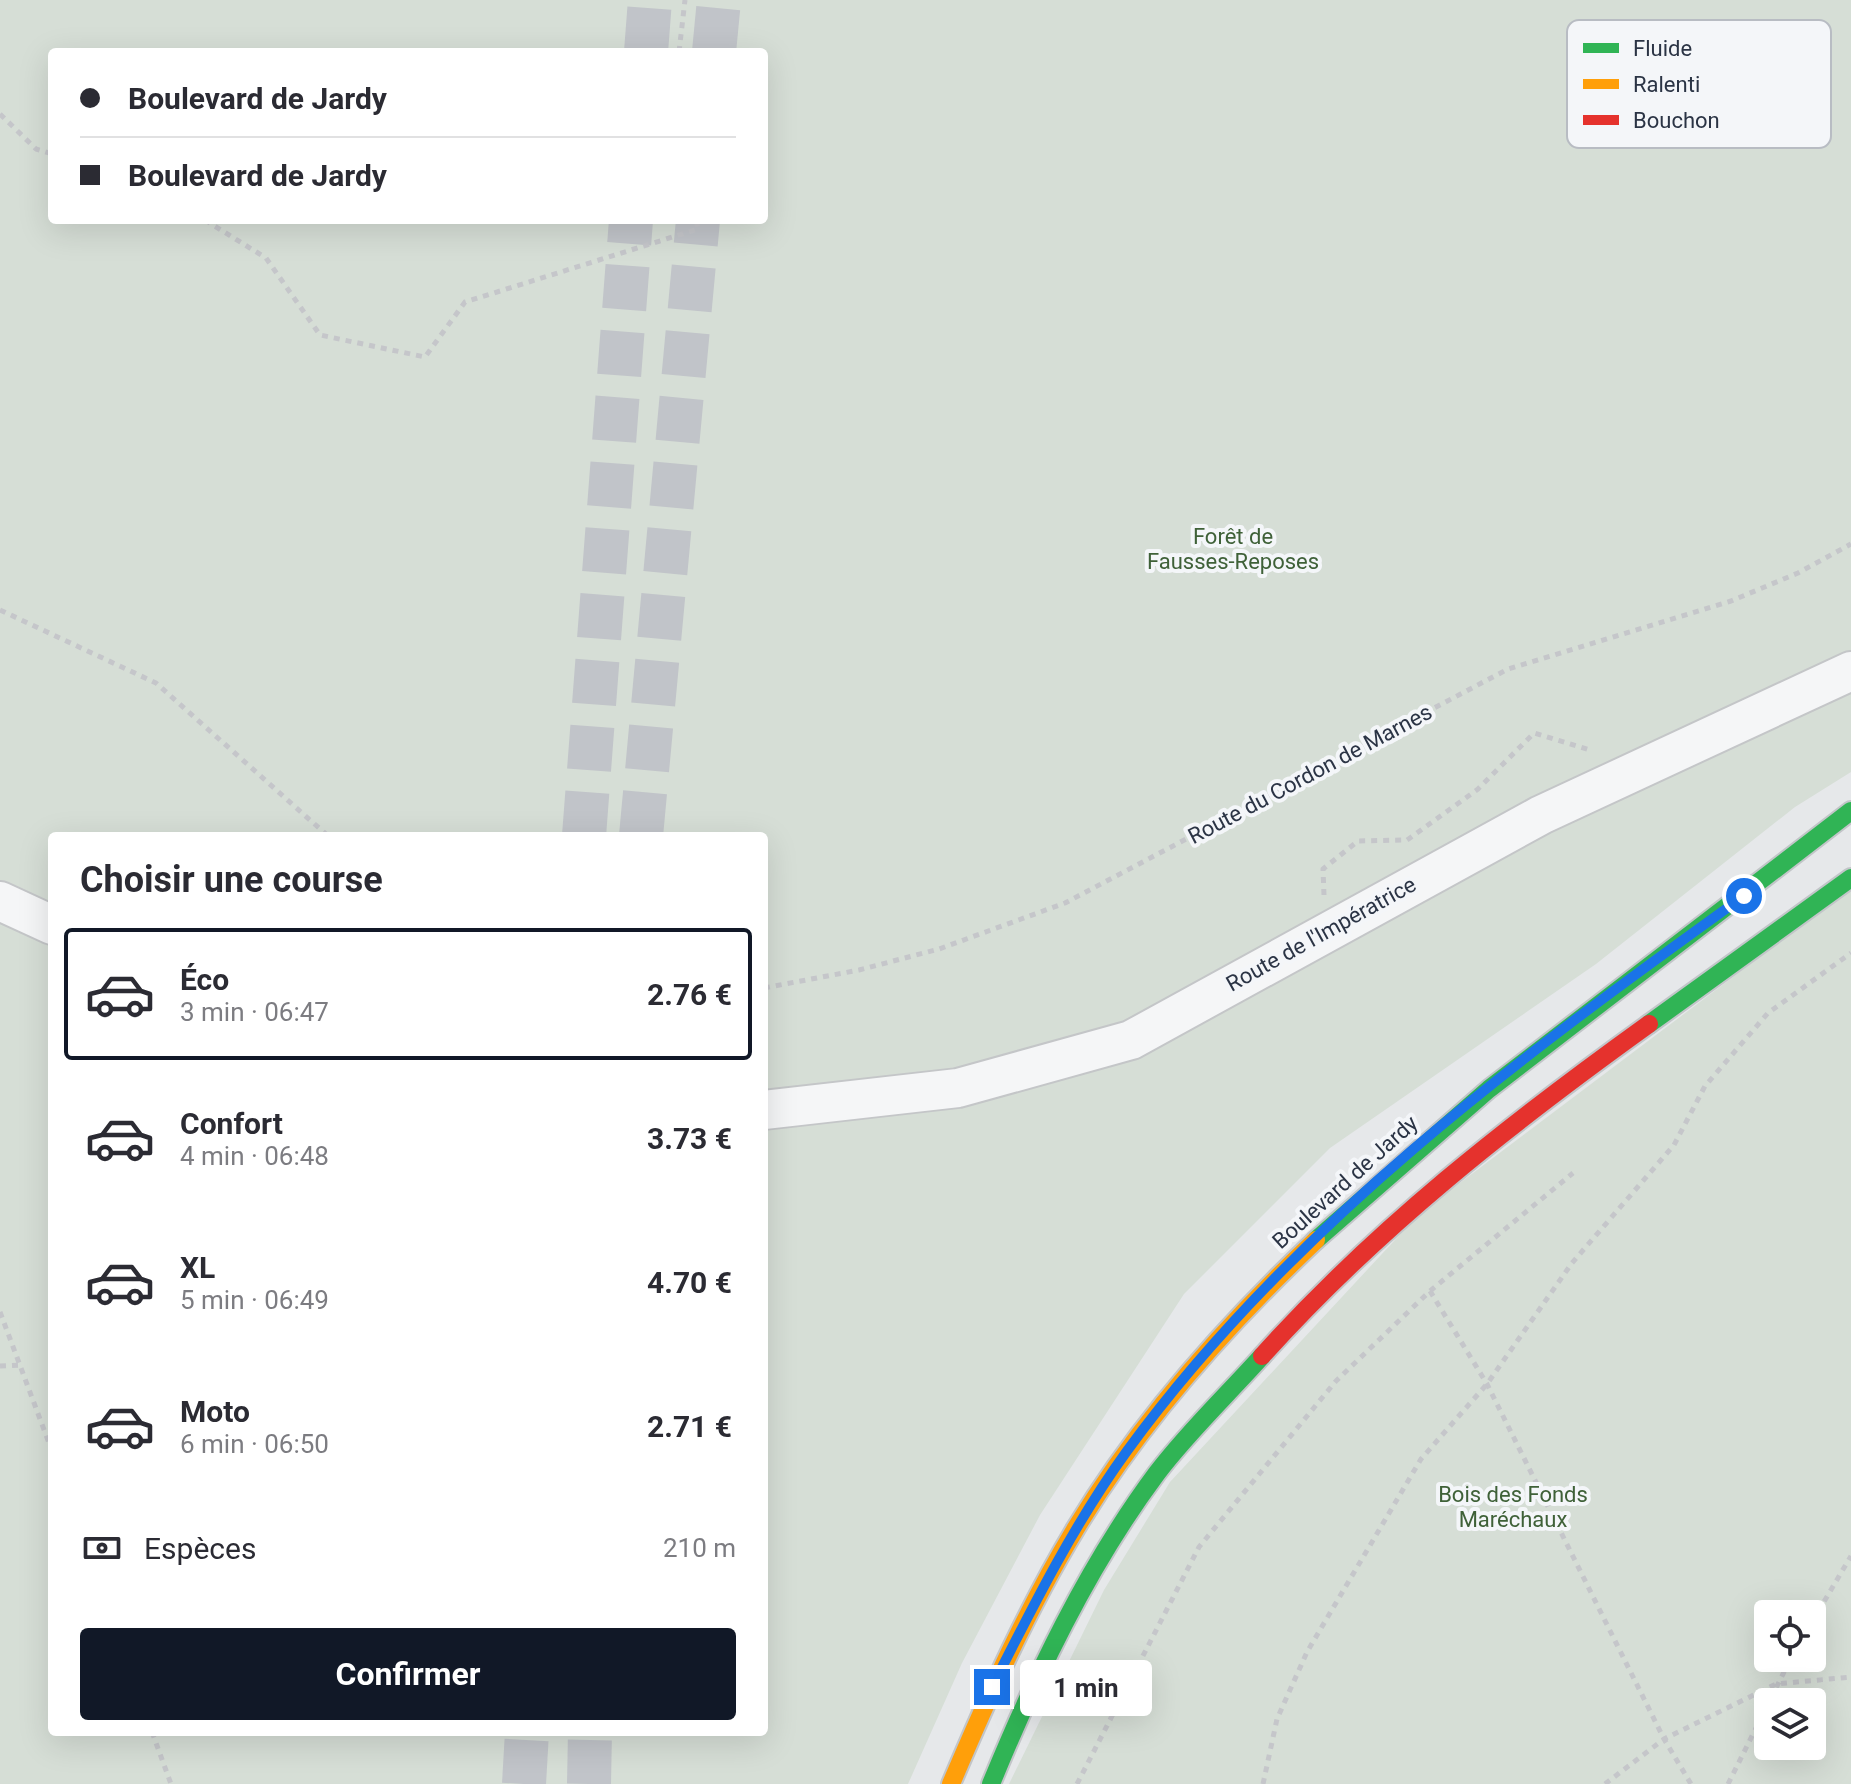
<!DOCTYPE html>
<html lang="fr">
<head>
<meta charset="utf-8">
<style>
  :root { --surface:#fff; --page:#f2f2f3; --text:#2b2b33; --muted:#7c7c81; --line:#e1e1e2; --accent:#111827 }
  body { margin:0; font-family:Roboto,sans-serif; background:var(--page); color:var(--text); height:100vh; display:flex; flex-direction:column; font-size:30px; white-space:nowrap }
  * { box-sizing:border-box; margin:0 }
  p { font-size:26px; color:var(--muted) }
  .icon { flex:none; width:44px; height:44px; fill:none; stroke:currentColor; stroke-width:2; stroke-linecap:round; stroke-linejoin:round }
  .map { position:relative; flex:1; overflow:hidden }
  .side { position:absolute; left:48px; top:832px; width:720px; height:904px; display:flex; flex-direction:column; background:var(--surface); border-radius:8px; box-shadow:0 8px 32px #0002 }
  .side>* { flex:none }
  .guide { position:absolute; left:48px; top:48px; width:720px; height:176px; border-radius:8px; box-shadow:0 8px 32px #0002; display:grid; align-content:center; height:176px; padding:0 32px; background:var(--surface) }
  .buttons { position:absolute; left:1754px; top:1600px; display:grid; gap:16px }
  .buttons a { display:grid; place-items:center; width:72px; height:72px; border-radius:8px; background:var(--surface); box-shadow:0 8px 32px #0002; font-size:40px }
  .end { position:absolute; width:36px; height:36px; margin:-18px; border:10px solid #1a73e8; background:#fff; box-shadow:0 0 0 4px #fff }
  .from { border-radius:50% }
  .bubble { position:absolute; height:56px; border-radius:8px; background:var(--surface); box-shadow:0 8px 32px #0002; font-size:26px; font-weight:700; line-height:56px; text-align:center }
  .guide b { display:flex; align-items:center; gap:28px; height:76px; font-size:30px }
  .guide b+b { border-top:2px solid var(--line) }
  .guide i { width:20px; height:20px; background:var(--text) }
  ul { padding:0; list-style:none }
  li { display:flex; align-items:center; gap:24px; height:132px; margin:0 16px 12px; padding:0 16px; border:4px solid transparent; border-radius:8px }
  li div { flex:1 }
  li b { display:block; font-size:30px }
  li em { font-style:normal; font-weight:700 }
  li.current { border-color:var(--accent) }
  li>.icon { width:72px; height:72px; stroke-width:1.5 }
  h2 { padding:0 32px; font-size:36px; line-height:96px }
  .pay { display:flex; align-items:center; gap:20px; height:88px; padding:0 32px; font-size:30px }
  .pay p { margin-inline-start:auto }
  .cta { display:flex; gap:16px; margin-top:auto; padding:16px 32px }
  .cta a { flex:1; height:92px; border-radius:8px; background:var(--accent); color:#fff; font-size:32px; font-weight:700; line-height:92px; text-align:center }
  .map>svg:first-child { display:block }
</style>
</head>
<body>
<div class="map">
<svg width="1851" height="1784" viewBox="0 0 1851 1784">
  <rect width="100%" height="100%" fill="#e6e8ea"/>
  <g fill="#d6ded6" fill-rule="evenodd">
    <path d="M0,0H1851V772L1795,807L1596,964L1330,1148L1184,1294L1040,1515L962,1663L908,1784H0ZM52,52H764V220H52ZM52,836H764V1732H52Z"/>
    <path d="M1851,888V1784H1009L1104,1590L1170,1482L1420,1213ZM1768,1614H1812V1658H1768ZM1768,1702H1812V1746H1768Z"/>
  </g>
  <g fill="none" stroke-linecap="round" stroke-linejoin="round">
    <g stroke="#c1c4c9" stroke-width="44" stroke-dasharray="44 22" stroke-linecap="butt">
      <path d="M646,52L650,0"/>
      <path d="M714,52L719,0"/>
      <path d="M584,836L631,220"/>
      <path d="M641,836L698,220"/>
      <path d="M524,1784L527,1732"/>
      <path d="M589,1784L590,1732"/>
    </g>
    <defs>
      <g id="street">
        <path d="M0,901L52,925"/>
        <path d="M764,1110L958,1088L1131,1040L1541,815L1851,671"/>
      </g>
      <g id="fast">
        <path d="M1649,1024L1851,878"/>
        <path d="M1316,1240L1489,1089L1851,811"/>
        <path d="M991,1784C1035,1677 1087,1567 1157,1473C1188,1432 1228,1394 1262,1356"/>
      </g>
      <path id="slow" d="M951,1784C988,1697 1027,1609 1076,1528C1140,1422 1225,1326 1316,1240"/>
      <path id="jam" d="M1262,1356C1377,1228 1510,1124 1649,1024"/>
    </defs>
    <use href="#street" stroke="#c4c6c8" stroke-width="42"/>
    <use href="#fast" stroke="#c2c5c8" stroke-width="22"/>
    <use href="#slow" stroke="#c2c5c8" stroke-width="22"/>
    <use href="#jam" stroke="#c2c5c8" stroke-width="22"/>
    <g stroke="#c5c6ca" stroke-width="5" stroke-dasharray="6 6" stroke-linecap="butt">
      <path d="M679,52L685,0"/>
      <path d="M0,114L36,149L52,154"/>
      <path d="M205,220L266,258L320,335L425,357L465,302L698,229L696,220"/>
      <path d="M0,610L156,683L328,836"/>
      <path d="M1324,895L1323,869L1358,841L1407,840L1478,789L1534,733L1590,750"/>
      <path d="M764,988L859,970L939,949L1065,903L1508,669L1731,601L1798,573L1851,544"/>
      <path d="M1430,1291L1487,1384L1664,1739L1691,1784"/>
      <path d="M0,1312L52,1451"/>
      <path d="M0,1366L21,1365"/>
      <path d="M1812,1622L1851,1556"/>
      <path d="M152,1732L171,1784"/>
      <path d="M1077,1784L1199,1547L1336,1381L1430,1291L1573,1173"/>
      <path d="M1263,1784L1277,1719L1307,1652L1421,1459L1487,1384L1572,1263L1674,1145L1705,1086L1768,1013L1851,953"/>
      <path d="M1605,1784L1664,1739L1776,1684L1851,1677"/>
      <path d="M1728,1784L1791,1658"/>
    </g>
    <use href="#street" stroke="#f5f6f7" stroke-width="38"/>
    <use href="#fast" stroke="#30b455" stroke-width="18"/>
    <use href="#slow" stroke="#ff9f0a" stroke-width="18"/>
    <use href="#jam" stroke="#e5322d" stroke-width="18"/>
  </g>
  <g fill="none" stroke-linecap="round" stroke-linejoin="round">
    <path stroke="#1a73e8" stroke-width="10" d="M992,1687C1033,1606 1074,1524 1127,1451C1291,1226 1521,1056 1744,896"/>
  </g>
  <g text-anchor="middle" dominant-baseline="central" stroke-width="8" stroke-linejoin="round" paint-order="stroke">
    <g font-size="22" fill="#3f6138" stroke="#f4f6f9">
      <text x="1233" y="536">Forêt de<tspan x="1233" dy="25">Fausses-Reposes</tspan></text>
      <text x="1513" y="1494">Bois des Fonds<tspan x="1513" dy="25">Maréchaux</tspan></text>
    </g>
    <g font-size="22" fill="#2b3445" stroke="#f4f6f9">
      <text transform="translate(1310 774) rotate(-28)">Route du Cordon de Marnes</text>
      <text transform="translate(1321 934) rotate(-29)">Route de l'Impératrice</text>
      <text transform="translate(1345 1182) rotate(-42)">Boulevard de Jardy</text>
    </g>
  </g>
  <rect x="1567" y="20" width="264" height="128" rx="12" fill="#f4f6f9" stroke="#b8bcc3" stroke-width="2"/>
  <rect x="1583" y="43" width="36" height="10" fill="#30b455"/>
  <rect x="1583" y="79" width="36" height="10" fill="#ff9f0a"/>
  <rect x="1583" y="115" width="36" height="10" fill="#e5322d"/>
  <g font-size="22" fill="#2b3445">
    <text x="1633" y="56">Fluide</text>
    <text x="1633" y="92">Ralenti</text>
    <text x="1633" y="128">Bouchon</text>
  </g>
</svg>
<div class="buttons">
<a><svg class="icon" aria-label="locate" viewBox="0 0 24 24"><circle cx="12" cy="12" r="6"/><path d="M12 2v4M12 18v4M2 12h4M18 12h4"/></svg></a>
<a><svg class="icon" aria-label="layers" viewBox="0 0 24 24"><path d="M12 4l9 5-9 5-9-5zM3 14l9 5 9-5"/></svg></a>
</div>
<i class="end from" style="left:1744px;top:896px"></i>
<i class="end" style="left:992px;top:1687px"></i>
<div class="bubble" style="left:1020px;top:1660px;width:132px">1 min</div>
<div class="guide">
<b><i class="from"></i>Boulevard de Jardy</b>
<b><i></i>Boulevard de Jardy</b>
</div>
<section class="side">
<h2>Choisir une course</h2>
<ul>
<li class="current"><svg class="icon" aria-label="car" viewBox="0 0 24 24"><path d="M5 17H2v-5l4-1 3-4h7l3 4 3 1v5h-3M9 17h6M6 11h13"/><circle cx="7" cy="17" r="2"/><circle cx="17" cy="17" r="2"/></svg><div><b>Éco</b><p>3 min · 06:47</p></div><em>2.76 €</em></li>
<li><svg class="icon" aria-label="car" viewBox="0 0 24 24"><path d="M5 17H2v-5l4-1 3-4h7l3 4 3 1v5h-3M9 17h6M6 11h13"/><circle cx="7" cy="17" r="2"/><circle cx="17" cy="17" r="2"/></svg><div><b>Confort</b><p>4 min · 06:48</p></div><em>3.73 €</em></li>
<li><svg class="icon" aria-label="car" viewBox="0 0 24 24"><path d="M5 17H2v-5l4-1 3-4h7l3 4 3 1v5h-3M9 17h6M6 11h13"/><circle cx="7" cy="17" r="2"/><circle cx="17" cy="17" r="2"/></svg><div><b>XL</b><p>5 min · 06:49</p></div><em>4.70 €</em></li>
<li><svg class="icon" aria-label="car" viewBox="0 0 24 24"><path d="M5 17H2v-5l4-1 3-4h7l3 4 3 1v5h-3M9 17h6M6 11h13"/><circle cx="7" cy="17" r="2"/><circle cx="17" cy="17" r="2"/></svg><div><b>Moto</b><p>6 min · 06:50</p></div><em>2.71 €</em></li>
</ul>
<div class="pay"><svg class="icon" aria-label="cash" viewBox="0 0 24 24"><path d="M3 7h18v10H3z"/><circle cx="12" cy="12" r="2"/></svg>Espèces<p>210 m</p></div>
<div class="cta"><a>Confirmer</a></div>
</section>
</div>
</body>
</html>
